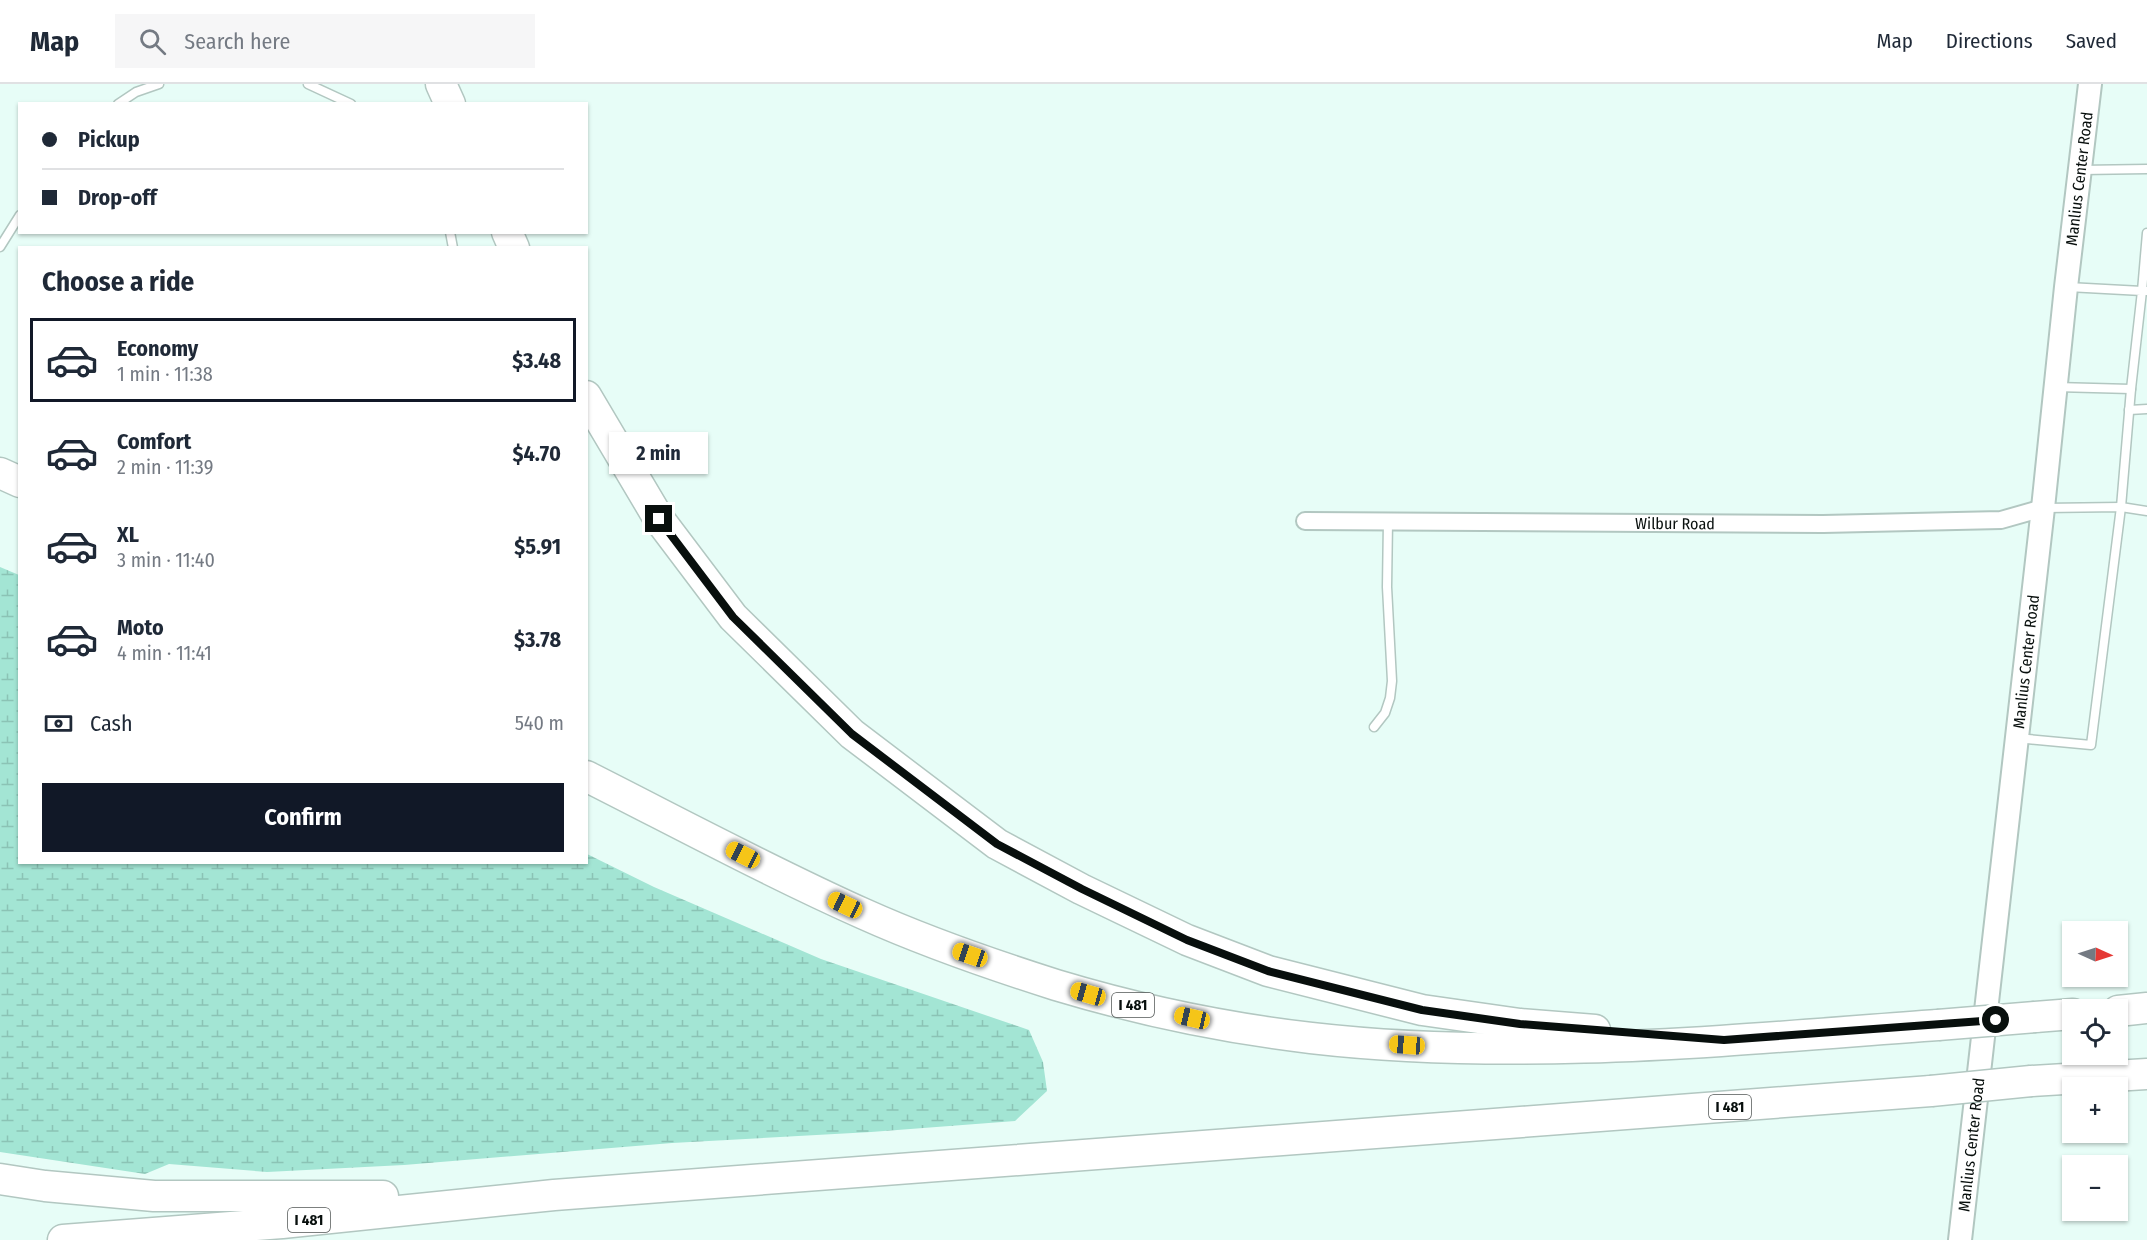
<!DOCTYPE html>
<html lang="en">
<head>
<meta charset="utf-8">
<style>
  :root { --surface:#fff; --page:#f6f6f7; --text:#1f2937; --muted:#747a83; --line:#e0e1e3; --accent:#111827 }
  body { margin:0; font-family:"Fira Sans Condensed",sans-serif; background:var(--page); color:var(--text); height:100vh; display:flex; flex-direction:column; font-size:22px; white-space:nowrap }
  * { box-sizing:border-box; margin:0 }
  p { font-size:20px; color:var(--muted) }
  .icon { flex:none; width:33px; height:33px; fill:none; stroke:currentColor; stroke-width:2; stroke-linecap:round; stroke-linejoin:round }
  .map { position:relative; flex:1; overflow:hidden }
  .details { position:absolute; left:18px; top:162px; width:570px; height:618px; display:flex; flex-direction:column; background:var(--surface); border-radius:0px; box-shadow:0 2px 4px #0004 }
  .details>* { flex:none }
  .guide { position:absolute; left:18px; top:18px; width:570px; height:132px; border-radius:0px; box-shadow:0 2px 4px #0004; display:grid; align-content:center; height:132px; padding:0 24px; background:var(--surface) }
  .needle { width:39px; rotate:93deg }
  .tools { position:absolute; left:2062px; top:837px; display:grid; gap:12px }
  .tools a { display:grid; place-items:center; width:66px; height:66px; border-radius:0px; background:var(--surface); box-shadow:0 2px 4px #0004; font-size:30px }
  .end { position:absolute; width:27px; height:27px; margin:-14px; border:8px solid #080f0d; background:#fff; box-shadow:0 0 0 3px #fff }
  .from { border-radius:50% }
  .bubble { position:absolute; height:42px; border-radius:0px; background:var(--surface); box-shadow:0 2px 4px #0004; font-size:20px; font-weight:700; line-height:42px; text-align:center }
  .car { position:absolute; width:18px; height:36px; margin:-18px -9px; border-radius:8px; box-shadow:0 0 4px 2px #0007; background:linear-gradient(#f5c518 24%,#345 0 40%,#f5c518 0 76%,#345 0 86%,#f5c518 0) }
  .guide b { display:flex; align-items:center; gap:21px; height:57px; font-size:22px }
  .guide b+b { border-top:2px solid var(--line) }
  .guide i { width:15px; height:15px; background:var(--text) }
  ul { padding:0; list-style:none }
  li { display:flex; align-items:center; gap:18px; height:84px; margin:0 12px 9px; padding:0 12px; border:3px solid transparent; border-radius:0px }
  li div { flex:1 }
  li b { display:block; font-size:22px }
  li em { font-style:normal; font-weight:700 }
  li.current { border-color:var(--accent) }
  li>.icon { width:54px; height:54px; stroke-width:1.5 }
  h2 { padding:0 24px; font-size:27px; line-height:72px }
  .pay { display:flex; align-items:center; gap:15px; height:66px; padding:0 24px; font-size:22px }
  .pay p { margin-inline-start:auto }
  .cta { display:flex; gap:12px; margin-top:auto; padding:12px 24px }
  .cta a { flex:1; height:69px; border-radius:0px; background:var(--accent); color:#fff; font-size:24px; font-weight:700; line-height:69px; text-align:center }
  header { display:flex; align-items:center; gap:36px; box-sizing:border-box; height:84px; padding:0 30px; background:var(--surface); border-bottom:2px solid var(--line) }
  header strong { font-size:28px }
  nav { display:flex; gap:33px; margin-inline-start:auto; font-size:21px }
  .search { width:420px; height:54px; background:var(--page); display:flex; align-items:center; gap:15px; box-sizing:border-box; padding:0 21px; border-radius:0px; color:var(--muted); font-size:22px }
  .map>svg:first-child { display:block }
</style>
</head>
<body>
<header>
<strong>Map</strong>
<div class="search"><svg class="icon" aria-label="search" viewBox="0 0 24 24"><circle cx="10" cy="10" r="6"/><path d="M15 15l6 6"/></svg>Search here</div>
<nav><a>Map</a><a>Directions</a><a>Saved</a></nav>
</header>
<div class="map">
<svg width="2147" height="1156" viewBox="0 0 2147 1156">
  <defs>
    <pattern id="wetland-marsh" width="20" height="14" patternUnits="userSpaceOnUse" patternTransform="scale(1.5)"><rect width="20" height="14" fill="#a3e5d4"/><path d="M1 5h8M5 5V1M11 12h8M15 12V8" fill="none" stroke="#8bc3b5"/></pattern>
  </defs>
  <rect width="100%" height="100%" fill="#e7fdf7"/>
  <path fill="url(#wetland-marsh)" d="M0,483L19,491L20,778H586L587,770L654,803L821,875L1029,946L1043,978L1047,1007L1015,1037L871,1048L672,1059L404,1081L267,1088L169,1080L145,1090L0,1068Z"/>
  <g fill="none" stroke-linecap="round" stroke-linejoin="round">
    <defs>
      <g id="service">
        <path d="M308,0L351,20"/>
        <path d="M118,20L136,8L159,0"/>
        <path d="M2081,86L2147,85"/>
        <path d="M450,148L453,164"/>
        <path d="M0,163L20,131"/>
        <path d="M2147,207H2142L2147,149"/>
        <path d="M2056,303L2131,305"/>
        <path d="M2129,326L2147,325"/>
        <path d="M2044,424L2121,423L2147,427"/>
        <path d="M1374,643L1385,629L1390,614L1392,597L1387,503L1388,437"/>
        <path d="M2017,654L2091,661L2121,423L2131,305L2142,207L2068,203"/>
      </g>
      <g id="minor">
        <path id="s1" d="M1305,437L1823,440L2001,436L2043,424"/>
      </g>
      <g id="secondary">
        <path id="s2" d="M1960,1156L2043,424L2066,203L2090,0"/>
      </g>
      <g id="motorway">
        <path d="M441,0L450,20"/>
        <path d="M507,148L514,164"/>
        <path d="M586,312L659,435L733,533L852,650L997,760L1081,805L1187,856L1268,887L1422,926L1520,940L1595,946"/>
        <path d="M0,389L20,398"/>
        <path d="M586,692C679,739 770,788 864,830C924,857 993,881 1056,901C1139,926 1225,944 1311,954C1519,978 1730,956 1938,941"/>
        <path d="M2118,927L2147,924"/>
        <path d="M2035,933L2073,930"/>
        <path d="M2031,997L2147,990"/>
        <path d="M0,1095L45,1102L154,1112H383"/>
        <path d="M63,1156L282,1139L554,1111L1931,1007"/>
      </g>
    </defs>
    <use href="#service" stroke="#b2c7c1" stroke-width="11"/>
    <use href="#minor" stroke="#b2c7c1" stroke-width="20"/>
    <use href="#secondary" stroke="#b2c7c1" stroke-width="26"/>
    <use href="#motorway" stroke="#b2c7c1" stroke-width="33"/>
    <use href="#service" stroke="#fff" stroke-width="8"/>
    <use href="#minor" stroke="#fff" stroke-width="16"/>
    <use href="#secondary" stroke="#fff" stroke-width="22"/>
    <use href="#motorway" stroke="#fff" stroke-width="30"/>
    <defs>
      <g id="motorway-bridge">
        <path d="M1938,941L2035,933"/>
        <path d="M1931,1007L2031,997"/>
      </g>
    </defs>
    <use href="#motorway-bridge" stroke="#b2c7c1" stroke-width="33" stroke-linecap="butt"/>
    <use href="#motorway-bridge" stroke="#fff" stroke-width="30"/>
  </g>
  <g fill="none" stroke-linecap="round" stroke-linejoin="round">
    <path stroke="#080f0d" stroke-width="8" d="M659,435L733,533L852,650L997,760L1082,805L1187,856L1268,887L1422,926L1520,940L1724,956L1996,936"/>
  </g>
  <g text-anchor="middle" dominant-baseline="central" stroke-width="4.5" stroke-linejoin="round" paint-order="stroke">
    <g fill="#fff" stroke="#525756" stroke-width="1.5">
      <rect x="1112" y="909" width="42" height="24" rx="4.5"/>
      <rect x="1709" y="1011" width="42" height="24" rx="4.5"/>
      <rect x="288" y="1124" width="42" height="24" rx="4.5"/>
    </g>
    <g font-size="15" font-weight="bold" fill="#080f0d">
      <text x="1133" y="921">I 481</text>
      <text x="1730" y="1023">I 481</text>
      <text x="309" y="1136">I 481</text>
    </g>
    <g font-size="16" fill="#080f0d" stroke="#fff">
      <text stroke="none"><textPath href="#s2" startOffset="1068">Manlius Center Road</textPath></text>
      <text stroke="none"><textPath href="#s1" startOffset="370">Wilbur Road</textPath></text>
      <text stroke="none"><textPath href="#s2" startOffset="582">Manlius Center Road</textPath></text>
      <text stroke="none"><textPath href="#s2" startOffset="96">Manlius Center Road</textPath></text>
    </g>
  </g>
</svg>
<div class="tools">
<a><svg class="needle" viewBox="-14 -14 28 28"><path d="M0-13l5 13h-10z" fill="#e53935"/><path d="M0 13l5-13h-10z" fill="#747a83"/></svg></a>
<a><svg class="icon" aria-label="locate" viewBox="0 0 24 24"><circle cx="12" cy="12" r="6"/><path d="M12 2v4M12 18v4M2 12h4M18 12h4"/></svg></a>
<a>+</a>
<a>−</a>
</div>
<i class="end from" style="left:1996px;top:936px"></i>
<i class="end" style="left:659px;top:435px"></i>
<div class="bubble" style="left:609px;top:348px;width:99px">2 min</div>
<i class="car" style="left:743px;top:771px;rotate:297deg"></i>
<i class="car" style="left:845px;top:821px;rotate:295deg"></i>
<i class="car" style="left:970px;top:871px;rotate:289deg"></i>
<i class="car" style="left:1088px;top:910px;rotate:286deg"></i>
<i class="car" style="left:1192px;top:934px;rotate:283deg"></i>
<i class="car" style="left:1407px;top:961px;rotate:274deg"></i>
<div class="guide">
<b><i class="from"></i>Pickup</b>
<b><i></i>Drop-off</b>
</div>
<section class="details">
<h2>Choose a ride</h2>
<ul>
<li class="current"><svg class="icon" aria-label="car" viewBox="0 0 24 24"><path d="M5 17H2v-5l4-1 3-4h7l3 4 3 1v5h-3M9 17h6M6 11h13"/><circle cx="7" cy="17" r="2"/><circle cx="17" cy="17" r="2"/></svg><div><b>Economy</b><p>1 min · 11:38</p></div><em>$3.48</em></li>
<li><svg class="icon" aria-label="car" viewBox="0 0 24 24"><path d="M5 17H2v-5l4-1 3-4h7l3 4 3 1v5h-3M9 17h6M6 11h13"/><circle cx="7" cy="17" r="2"/><circle cx="17" cy="17" r="2"/></svg><div><b>Comfort</b><p>2 min · 11:39</p></div><em>$4.70</em></li>
<li><svg class="icon" aria-label="car" viewBox="0 0 24 24"><path d="M5 17H2v-5l4-1 3-4h7l3 4 3 1v5h-3M9 17h6M6 11h13"/><circle cx="7" cy="17" r="2"/><circle cx="17" cy="17" r="2"/></svg><div><b>XL</b><p>3 min · 11:40</p></div><em>$5.91</em></li>
<li><svg class="icon" aria-label="car" viewBox="0 0 24 24"><path d="M5 17H2v-5l4-1 3-4h7l3 4 3 1v5h-3M9 17h6M6 11h13"/><circle cx="7" cy="17" r="2"/><circle cx="17" cy="17" r="2"/></svg><div><b>Moto</b><p>4 min · 11:41</p></div><em>$3.78</em></li>
</ul>
<div class="pay"><svg class="icon" aria-label="cash" viewBox="0 0 24 24"><path d="M3 7h18v10H3z"/><circle cx="12" cy="12" r="2"/></svg>Cash<p>540 m</p></div>
<div class="cta"><a>Confirm</a></div>
</section>
</div>
</body>
</html>
